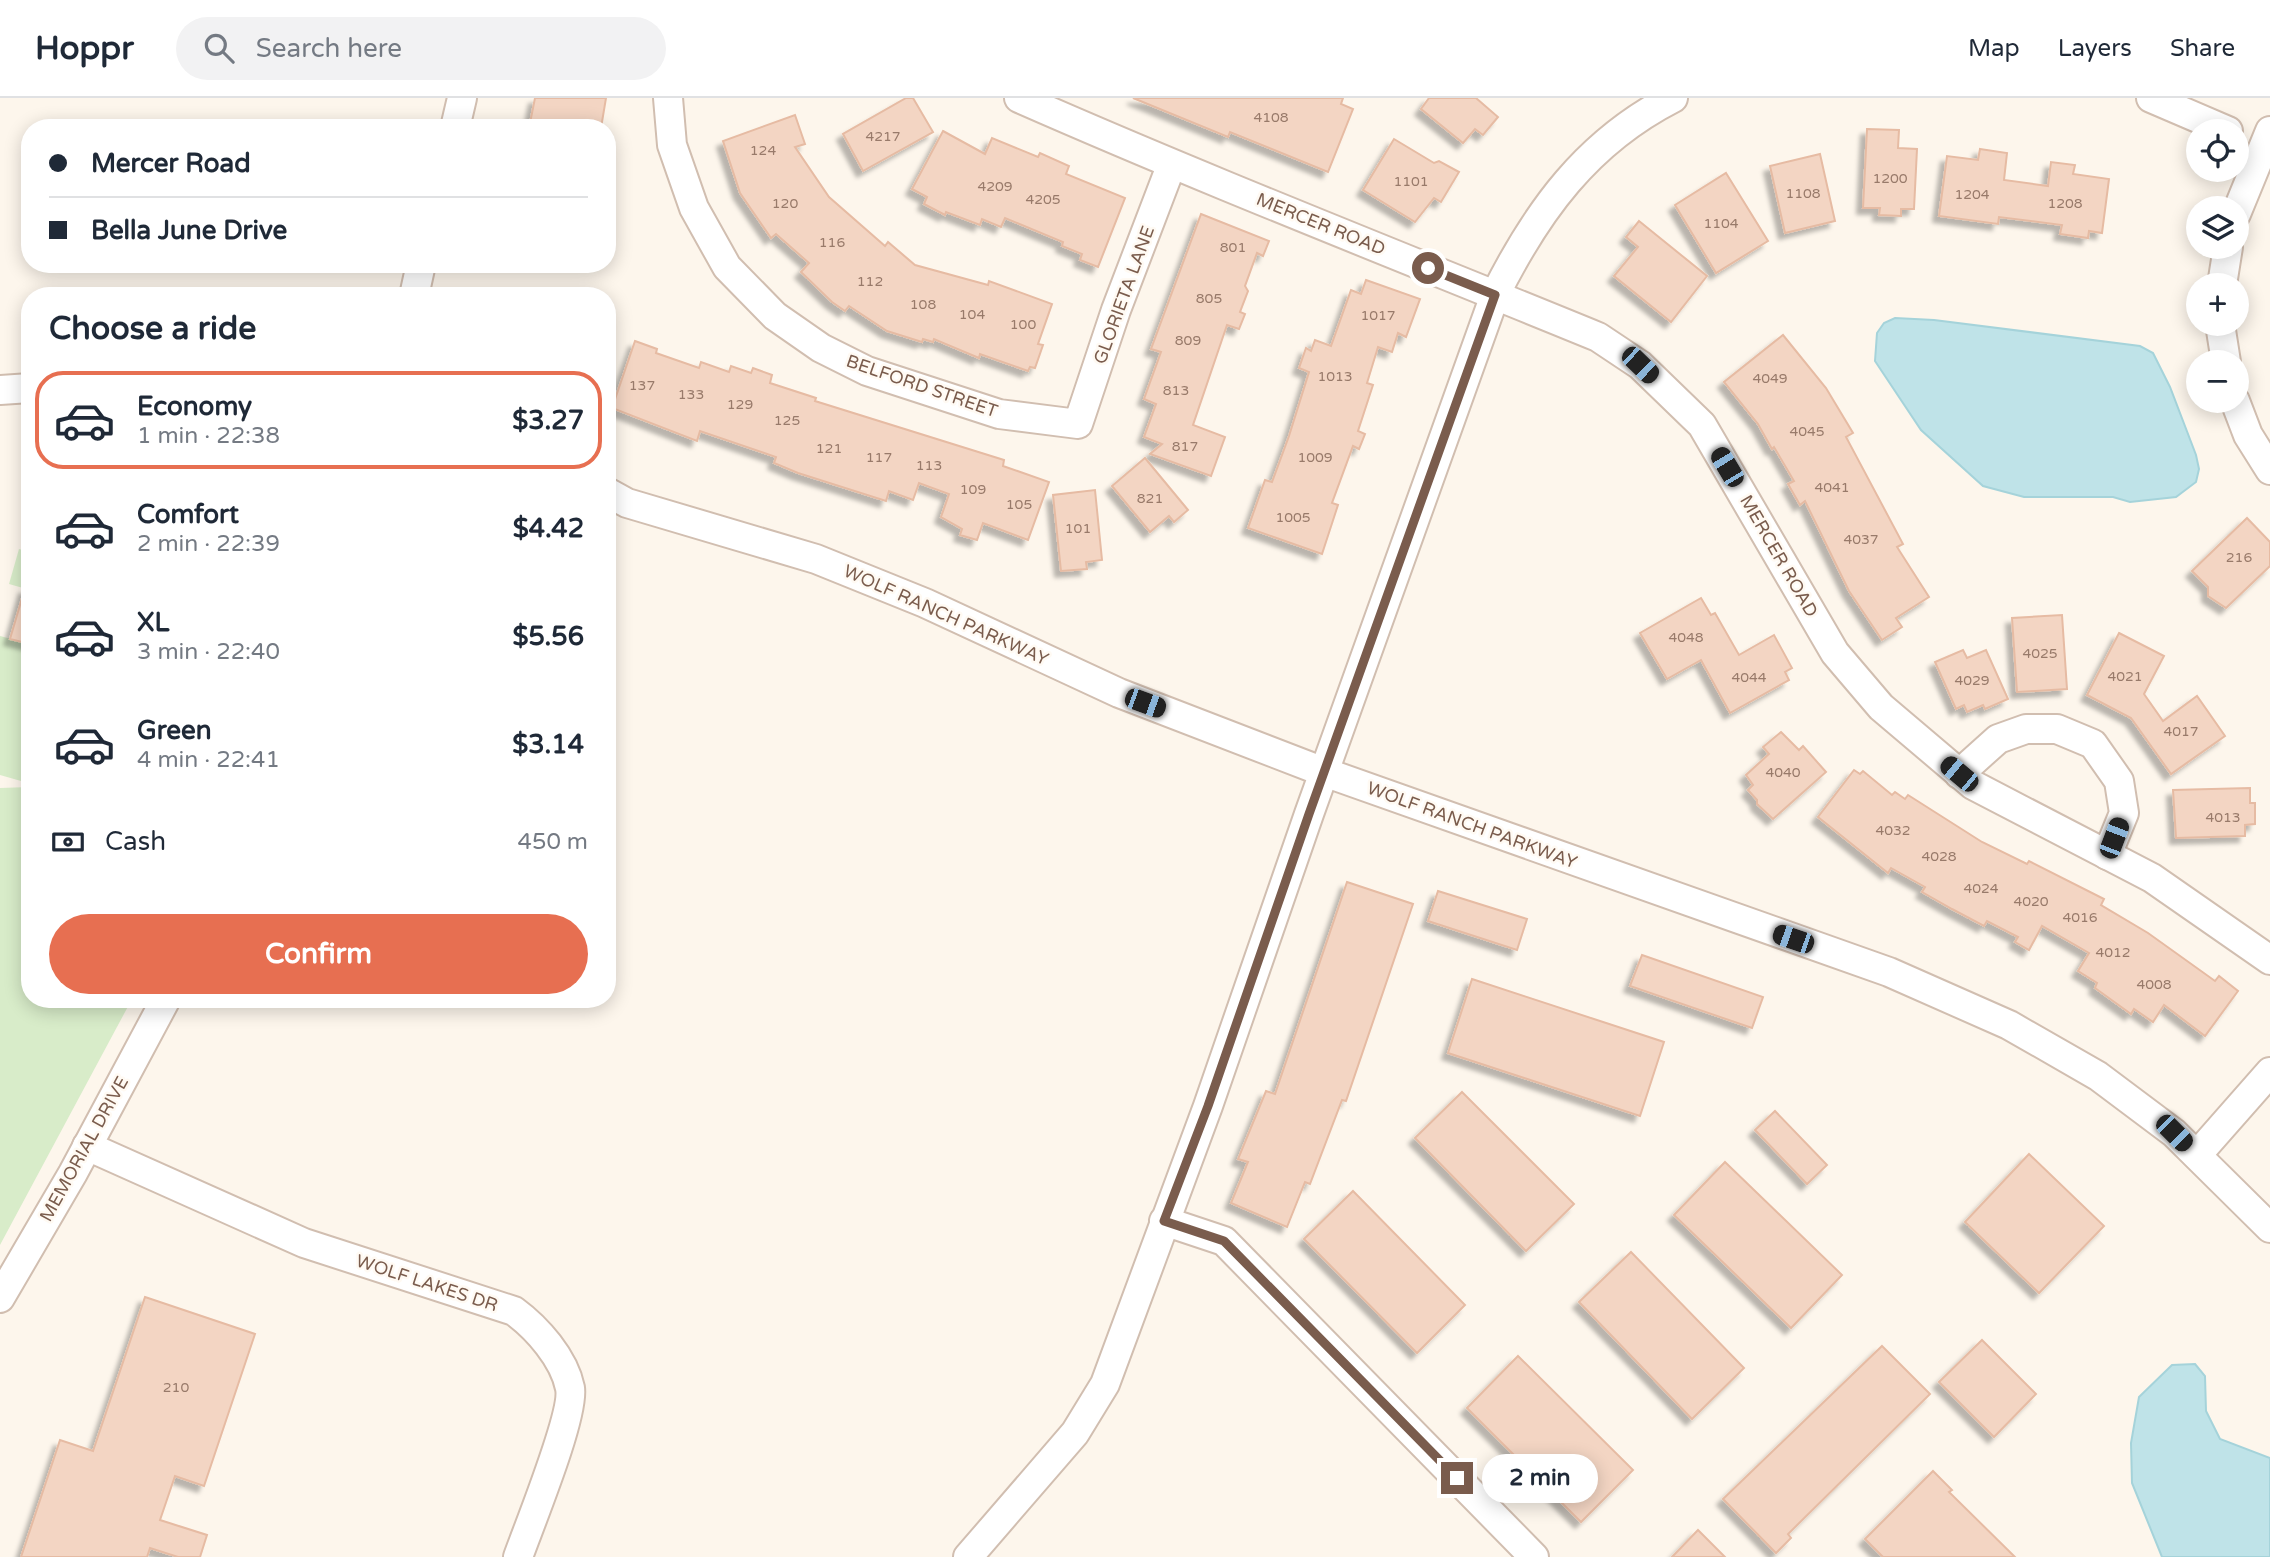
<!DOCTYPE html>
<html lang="en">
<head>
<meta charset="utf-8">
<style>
  :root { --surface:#fff; --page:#f2f2f3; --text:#1f2937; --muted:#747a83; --line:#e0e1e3; --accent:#e76f51 }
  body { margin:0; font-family:"Varela Round",sans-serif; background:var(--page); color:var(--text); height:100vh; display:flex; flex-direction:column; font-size:26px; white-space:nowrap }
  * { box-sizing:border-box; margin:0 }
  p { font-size:23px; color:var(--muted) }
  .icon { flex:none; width:38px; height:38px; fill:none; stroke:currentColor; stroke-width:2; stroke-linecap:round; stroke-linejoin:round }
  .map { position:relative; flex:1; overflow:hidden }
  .panel { position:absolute; left:21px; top:189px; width:595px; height:721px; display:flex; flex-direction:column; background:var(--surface); border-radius:28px; box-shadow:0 4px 18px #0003 }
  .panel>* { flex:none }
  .hud { position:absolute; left:21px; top:21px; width:595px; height:154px; border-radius:28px; box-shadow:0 4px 18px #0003; display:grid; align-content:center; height:154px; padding:0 28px; background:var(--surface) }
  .fabs { position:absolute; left:2186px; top:21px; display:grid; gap:14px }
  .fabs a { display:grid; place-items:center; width:63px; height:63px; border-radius:50%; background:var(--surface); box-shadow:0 4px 18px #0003; font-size:35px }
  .end { position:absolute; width:32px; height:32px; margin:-16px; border:9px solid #7a5c4d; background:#fff; box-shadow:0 0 0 4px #fff }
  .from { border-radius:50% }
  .bubble { position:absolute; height:49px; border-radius:24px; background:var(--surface); box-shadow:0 4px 18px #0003; font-size:23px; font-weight:800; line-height:49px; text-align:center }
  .car { position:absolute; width:21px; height:42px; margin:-21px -10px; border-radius:9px; box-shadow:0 0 5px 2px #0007; background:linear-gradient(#222 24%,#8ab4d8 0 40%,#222 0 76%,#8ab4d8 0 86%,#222 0) }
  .hud b { display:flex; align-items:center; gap:24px; height:66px; font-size:26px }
  .hud b+b { border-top:2px solid var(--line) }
  .hud i { width:18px; height:18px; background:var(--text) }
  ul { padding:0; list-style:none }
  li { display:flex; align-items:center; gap:21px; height:98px; margin:0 14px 10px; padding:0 14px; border:4px solid transparent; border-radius:28px }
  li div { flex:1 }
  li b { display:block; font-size:26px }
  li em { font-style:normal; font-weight:800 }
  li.selected { border-color:var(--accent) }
  li>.icon { width:63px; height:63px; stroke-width:1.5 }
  h2 { padding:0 28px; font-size:32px; line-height:84px }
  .pay { display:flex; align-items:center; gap:18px; height:77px; padding:0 28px; font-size:26px }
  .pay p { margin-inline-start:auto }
  .cta { display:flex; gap:14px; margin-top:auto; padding:14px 28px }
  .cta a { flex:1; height:80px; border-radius:42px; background:var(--accent); color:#fff; font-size:28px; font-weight:800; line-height:80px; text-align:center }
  header { display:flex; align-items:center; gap:42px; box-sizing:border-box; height:98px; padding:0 35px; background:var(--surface); border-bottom:2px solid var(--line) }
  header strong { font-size:33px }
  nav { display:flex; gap:38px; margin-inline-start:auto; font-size:24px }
  .search { width:490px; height:63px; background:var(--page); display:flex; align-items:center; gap:18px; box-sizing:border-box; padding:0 24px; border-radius:38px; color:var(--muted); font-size:26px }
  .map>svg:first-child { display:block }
</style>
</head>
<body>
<header>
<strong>Hoppr</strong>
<div class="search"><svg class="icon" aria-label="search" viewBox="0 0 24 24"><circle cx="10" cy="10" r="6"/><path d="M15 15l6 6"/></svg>Search here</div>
<nav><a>Map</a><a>Layers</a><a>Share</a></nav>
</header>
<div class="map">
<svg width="2270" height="1459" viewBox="0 0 2270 1459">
  <defs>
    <filter id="shadow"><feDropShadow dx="-6" dy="6" stdDeviation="2" flood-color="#0004"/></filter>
  </defs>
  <rect width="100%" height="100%" fill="#fdf6ec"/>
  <g fill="#d8ecc9">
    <path d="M19,451L30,454V492L9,486Z"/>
    <path d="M0,538L30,546V650L21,683L0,677Z"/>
    <path d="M30,689V901H132L0,1147V690Z"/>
  </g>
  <g fill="#bfe3e8" stroke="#a5d3da" stroke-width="2">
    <path d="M1895,220L1934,222L2140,248L2153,255L2170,289L2196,357L2199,371L2196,384L2176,399L2130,404L2113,399H2024L1983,388L1921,332L1875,263L1877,235L1884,225Z"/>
    <path d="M2195,1266L2205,1278L2206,1313L2220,1341L2270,1360V1459H2162L2132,1385L2131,1345L2139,1299L2172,1267Z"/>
  </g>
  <g fill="#f3d5c3" stroke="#e6bba3" stroke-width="2" filter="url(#shadow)">
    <path d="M535,0H606L601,30H529Z"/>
    <path d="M906,0H913L933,34L863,73L843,36Z"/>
    <path d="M1133,0H1343L1341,6L1353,11L1328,74L1230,34L1228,39Z"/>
    <path d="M1429,0H1476L1498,19L1483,37L1475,31L1463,45L1421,11Z"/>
    <path d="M795,17L805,46L795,49L829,99L885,148L888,144L915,167L988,187L989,183L1052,206L1038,246L1043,247L1035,270L1030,269L1028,273L980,256L979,260L934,241L933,244L923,241L922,244L887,233L849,208L845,213L832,204L801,174L809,165L776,136L771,140L740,95L723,43Z"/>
    <path d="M1867,31L1899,32L1898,50L1917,51L1914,111H1901V118L1879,117L1880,110H1863Z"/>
    <path d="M943,33L985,56L992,40L1038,59L1040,55L1069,68L1066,76L1125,100L1098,169L1080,162L1082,156L1062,148L1063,144L1005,120L1001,129L982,121L980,127L946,114L945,117L924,106L927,99L912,91Z"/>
    <path d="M1394,41L1434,65L1439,63L1459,74L1441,104L1434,100L1415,124L1363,92Z"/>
    <path d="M1980,51L2007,55L2004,82L2048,88L2051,64L2075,67L2073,76L2109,81L2102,135L2089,133L2088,140L2060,136L2062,127L1999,119L1998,126L1939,118L1947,58L1978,62Z"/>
    <path d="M1820,56L1835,123L1785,135L1770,68Z"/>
    <path d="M1726,75L1768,143L1716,175L1675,107Z"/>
    <path d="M1201,116L1269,143L1263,158L1257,155L1245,188L1248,193L1240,214L1245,216L1239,231L1227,227L1193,327L1225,339L1211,378L1150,356L1162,346L1144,339L1156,306L1144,301L1161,254L1151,251Z"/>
    <path d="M1639,123L1707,178L1671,224L1614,178L1638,149L1626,139Z"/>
    <path d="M1366,182L1420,201L1406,239L1398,235L1392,254L1378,249L1367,285L1373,287L1358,333L1365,336L1359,351L1353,348L1332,405L1338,407L1322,456L1248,430L1265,382L1272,384L1289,338L1309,274L1299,270L1306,250L1311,253L1315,242L1331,248L1351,192L1361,196Z"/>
    <path d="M1783,237L1826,290L1853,335L1846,339L1903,446L1897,449L1929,499L1896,520L1902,529L1882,542L1849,493L1805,403L1800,407L1788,386L1794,383L1774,349L1772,351L1758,326L1724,284Z"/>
    <path d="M635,243L657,251L656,255L699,270L701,264L729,274L731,268L751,275L753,270L772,277L770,285L816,300L815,303L1004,362L1003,368L1049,384L1028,442L983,425L977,442L960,437L962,431L941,419L949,396L919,385L913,402L889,393L886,403L798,375L774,365L776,359L700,333L697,343L612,310Z"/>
    <path d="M1145,360L1188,412L1174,424L1169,418L1150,434L1112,388Z"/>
    <path d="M1095,392L1102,462L1086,464L1087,471L1061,473L1053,397Z"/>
    <path d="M2247,420L2270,444V468L2226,510L2208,498V489L2192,473Z"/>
    <path d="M25,490L30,491V546L10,541Z"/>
    <path d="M1701,500L1711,517L1715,515L1739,557L1774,537L1792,570L1785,574L1789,582L1730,615L1701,562L1667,581L1640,535Z"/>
    <path d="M2062,517L2067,591L2017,594L2012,520Z"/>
    <path d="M2119,535L2164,558L2144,596L2163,623L2197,598L2225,638L2171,676L2131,620L2087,597Z"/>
    <path d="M1963,552L1967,560L1986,552L2008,601L1985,611L1983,607L1967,614L1964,607L1956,611L1935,564Z"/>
    <path d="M1781,634L1799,652L1803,648L1826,674L1773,721L1757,706V702L1748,692L1753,687L1746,677L1769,656L1763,649Z"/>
    <path d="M1854,672L1860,676L1863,673L1892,697L1895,694L1905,701L1908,697L1982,744L2027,766L2029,763L2104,801L2101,807L2148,835L2215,883L2219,878L2238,893L2205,938L2164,907L2153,924L2134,911L2131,916L2095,890L2097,885L2078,873L2089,855L2042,828L2029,852L2015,844L2018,839L1987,823L1984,828L1952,811L1922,794L1925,789L1891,770L1888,775L1818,719Z"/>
    <path d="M2250,690V705H2255V726L2245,727V738L2176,740L2173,692Z"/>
    <path d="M1347,784L1413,806L1346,1003L1342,1002L1310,1086L1305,1084L1287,1129L1231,1105L1248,1064L1238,1061L1266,993L1275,996Z"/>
    <path d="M1438,793L1527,821L1517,852L1428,823Z"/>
    <path d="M1642,857L1763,899L1752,930L1630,888Z"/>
    <path d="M1472,881L1664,944L1640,1018L1448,955Z"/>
    <path d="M1462,994L1574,1106L1526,1153L1415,1040Z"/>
    <path d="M1775,1013L1827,1067L1807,1086L1755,1032Z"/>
    <path d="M2029,1056L2104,1128L2039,1195L1965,1124Z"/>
    <path d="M1725,1064L1842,1177L1791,1230L1674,1117Z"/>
    <path d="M1353,1093L1465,1207L1417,1255L1304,1141Z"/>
    <path d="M1631,1154L1744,1270L1692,1321L1579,1204Z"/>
    <path d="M145,1199L255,1236L204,1388L175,1378L160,1422L207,1437L200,1459H178L150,1450L147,1459H21L60,1342L93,1353Z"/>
    <path d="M1982,1242L2036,1296L1994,1339L1939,1284Z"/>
    <path d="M1882,1248L1930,1296L1788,1436L1791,1440L1776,1455L1723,1401Z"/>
    <path d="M1518,1258L1633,1372L1581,1424L1467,1310Z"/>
    <path d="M1933,1373L1952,1392L1949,1394L2015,1459H1883L1865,1441Z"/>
    <path d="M1698,1432L1725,1459H1672Z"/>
  </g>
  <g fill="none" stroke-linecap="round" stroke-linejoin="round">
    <defs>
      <g id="minor">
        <path d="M668,0L672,47L694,110L727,169L775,218L821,250L867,273L999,316L1078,326L1116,212L1171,68"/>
        <path d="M1019,0C1210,84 1405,160 1598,239L1640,267L1702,327L1835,555L1881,609L1973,687L2152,780L2270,862"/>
        <path d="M2151,0L2228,33"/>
        <path d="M455,30L462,0"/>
        <path d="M2236,116L2270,33"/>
        <path d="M2222,187L2228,149"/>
        <path d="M414,198L421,166"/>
        <path d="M2220,226L2226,264"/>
        <path d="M0,292L30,290"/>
        <path d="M2235,303L2248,337L2270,372"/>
        <path d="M607,394L627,405L816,461L925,505L1119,595L1324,674L1889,874L2009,927L2098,978L2174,1035L2270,1130"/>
        <path d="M1959,676L1998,641L2026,631H2057L2093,646L2119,683L2124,715L2107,757"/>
        <path d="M87,1048L304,1145L514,1213C537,1230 564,1260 570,1290C575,1316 529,1428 518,1459"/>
        <path d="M2197,1057L2270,974"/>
        <path d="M1164,1123L1224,1143L1534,1459"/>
        <path d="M0,1200L73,1075L166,901"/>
        <path d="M968,1459L1075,1335L1105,1286L1208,1008L1309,716L1495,197C1537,113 1587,44 1673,0"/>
      </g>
    </defs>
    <use href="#minor" stroke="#d1beb0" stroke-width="32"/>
    <use href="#minor" stroke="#fff" stroke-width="28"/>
  </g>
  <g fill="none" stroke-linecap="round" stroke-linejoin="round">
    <path stroke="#7a5c4d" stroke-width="9" d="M1428,170L1495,197L1309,716L1208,1008L1164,1123L1224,1143L1457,1380"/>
  </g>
  <g text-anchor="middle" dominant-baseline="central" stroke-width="5" stroke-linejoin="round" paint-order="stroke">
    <g font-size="14" fill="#987a6a">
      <text x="1271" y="19">4108</text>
      <text x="883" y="38">4217</text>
      <text x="763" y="52">124</text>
      <text x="1890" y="80">1200</text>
      <text x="1411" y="83">1101</text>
      <text x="995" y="88">4209</text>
      <text x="1803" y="95">1108</text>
      <text x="1972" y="96">1204</text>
      <text x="1043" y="101">4205</text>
      <text x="785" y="105">120</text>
      <text x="2065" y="105">1208</text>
      <text x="1721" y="125">1104</text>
      <text x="832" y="144">116</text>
      <text x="1233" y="149">801</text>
      <text x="870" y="183">112</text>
      <text x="1209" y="200">805</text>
      <text x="923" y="206">108</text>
      <text x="972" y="216">104</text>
      <text x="1378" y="217">1017</text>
      <text x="1023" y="226">100</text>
      <text x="1188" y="242">809</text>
      <text x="1335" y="278">1013</text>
      <text x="1770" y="280">4049</text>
      <text x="642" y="287">137</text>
      <text x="1176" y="292">813</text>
      <text x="691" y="296">133</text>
      <text x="740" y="306">129</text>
      <text x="787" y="322">125</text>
      <text x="1807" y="333">4045</text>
      <text x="1185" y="348">817</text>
      <text x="829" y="350">121</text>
      <text x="879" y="359">117</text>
      <text x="1315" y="359">1009</text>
      <text x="929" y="367">113</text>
      <text x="1832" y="389">4041</text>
      <text x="973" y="391">109</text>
      <text x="1150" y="400">821</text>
      <text x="1019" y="406">105</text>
      <text x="1293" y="419">1005</text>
      <text x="1078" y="430">101</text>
      <text x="1861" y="441">4037</text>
      <text x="2239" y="459">216</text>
      <text x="1686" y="539">4048</text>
      <text x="2040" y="555">4025</text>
      <text x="2125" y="578">4021</text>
      <text x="1749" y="579">4044</text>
      <text x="1972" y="582">4029</text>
      <text x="2181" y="633">4017</text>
      <text x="1783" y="674">4040</text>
      <text x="2223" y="719">4013</text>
      <text x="1893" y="732">4032</text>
      <text x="1939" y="758">4028</text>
      <text x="1981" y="790">4024</text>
      <text x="2031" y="803">4020</text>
      <text x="2080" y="819">4016</text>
      <text x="2113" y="854">4012</text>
      <text x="2154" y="886">4008</text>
      <text x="176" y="1289">210</text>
    </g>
    <g font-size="18" fill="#7a5c4d" stroke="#fffaf3">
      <text transform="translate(1321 126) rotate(22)">MERCER ROAD</text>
      <text transform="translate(1124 197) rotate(-70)">GLORIETA LANE</text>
      <text transform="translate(922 288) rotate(19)">BELFORD STREET</text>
      <text transform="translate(1779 458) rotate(60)">MERCER ROAD</text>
      <text transform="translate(946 517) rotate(24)">WOLF RANCH PARKWAY</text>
      <text transform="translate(1472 727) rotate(20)">WOLF RANCH PARKWAY</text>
      <text transform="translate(84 1051) rotate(-61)">MEMORIAL DRIVE</text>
      <text transform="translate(427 1185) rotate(18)">WOLF LAKES DR</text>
    </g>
  </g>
</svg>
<div class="fabs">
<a><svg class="icon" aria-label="locate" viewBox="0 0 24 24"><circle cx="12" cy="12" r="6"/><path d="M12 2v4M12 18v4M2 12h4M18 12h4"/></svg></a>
<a><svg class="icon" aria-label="layers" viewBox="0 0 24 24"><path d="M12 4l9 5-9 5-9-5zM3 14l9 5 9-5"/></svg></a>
<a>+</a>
<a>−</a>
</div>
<i class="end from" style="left:1428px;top:170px"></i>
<i class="end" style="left:1457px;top:1380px"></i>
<div class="bubble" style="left:1482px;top:1356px;width:116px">2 min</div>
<i class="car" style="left:1640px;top:267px;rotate:134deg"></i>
<i class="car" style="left:1727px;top:369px;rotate:329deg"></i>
<i class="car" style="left:1145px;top:605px;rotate:110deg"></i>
<i class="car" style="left:1959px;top:676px;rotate:310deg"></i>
<i class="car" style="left:2114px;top:740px;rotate:21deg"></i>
<i class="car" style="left:1793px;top:841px;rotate:289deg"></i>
<i class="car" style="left:2174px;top:1035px;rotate:135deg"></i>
<div class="hud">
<b><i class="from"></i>Mercer Road</b>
<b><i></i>Bella June Drive</b>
</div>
<section class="panel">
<h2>Choose a ride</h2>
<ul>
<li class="selected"><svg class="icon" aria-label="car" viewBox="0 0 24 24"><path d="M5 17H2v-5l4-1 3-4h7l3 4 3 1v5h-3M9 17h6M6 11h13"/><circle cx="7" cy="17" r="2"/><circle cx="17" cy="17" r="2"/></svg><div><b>Economy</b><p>1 min · 22:38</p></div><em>$3.27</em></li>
<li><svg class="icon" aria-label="car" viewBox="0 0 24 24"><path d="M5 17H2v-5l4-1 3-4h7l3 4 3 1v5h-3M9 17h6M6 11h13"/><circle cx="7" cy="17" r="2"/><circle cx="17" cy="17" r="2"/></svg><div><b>Comfort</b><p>2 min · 22:39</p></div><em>$4.42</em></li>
<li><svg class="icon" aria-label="car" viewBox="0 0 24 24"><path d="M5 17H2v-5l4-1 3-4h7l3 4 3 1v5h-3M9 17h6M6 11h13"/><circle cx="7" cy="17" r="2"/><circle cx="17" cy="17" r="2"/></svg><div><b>XL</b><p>3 min · 22:40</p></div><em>$5.56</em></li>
<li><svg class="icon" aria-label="car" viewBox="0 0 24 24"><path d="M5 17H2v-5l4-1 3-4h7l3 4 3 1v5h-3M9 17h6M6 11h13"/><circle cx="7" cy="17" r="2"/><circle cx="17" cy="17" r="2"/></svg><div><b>Green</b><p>4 min · 22:41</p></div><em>$3.14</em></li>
</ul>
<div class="pay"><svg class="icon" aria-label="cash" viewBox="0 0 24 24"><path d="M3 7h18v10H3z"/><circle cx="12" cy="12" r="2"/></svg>Cash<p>450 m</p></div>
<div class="cta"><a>Confirm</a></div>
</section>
</div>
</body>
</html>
